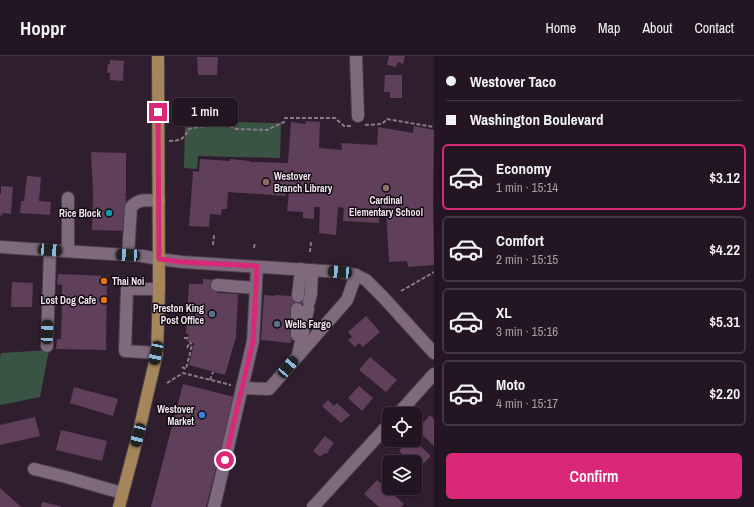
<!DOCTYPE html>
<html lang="en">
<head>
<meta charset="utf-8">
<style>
  :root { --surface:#231622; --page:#2f232f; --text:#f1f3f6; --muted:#a39fa5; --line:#403540; --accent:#db2777 }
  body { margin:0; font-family:"Archivo Narrow",sans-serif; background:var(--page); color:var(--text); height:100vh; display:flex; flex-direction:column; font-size:15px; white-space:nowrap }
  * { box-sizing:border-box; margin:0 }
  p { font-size:13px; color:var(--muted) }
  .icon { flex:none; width:22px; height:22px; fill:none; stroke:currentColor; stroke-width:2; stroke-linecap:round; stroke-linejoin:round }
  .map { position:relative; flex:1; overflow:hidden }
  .sheet { display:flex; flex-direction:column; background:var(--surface); width:320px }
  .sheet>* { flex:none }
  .top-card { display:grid; align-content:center; height:88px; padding:0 12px; background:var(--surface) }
  .tools { position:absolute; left:382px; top:351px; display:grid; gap:8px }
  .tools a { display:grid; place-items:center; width:40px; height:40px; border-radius:6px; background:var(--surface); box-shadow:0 1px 3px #0004,0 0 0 1px var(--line); font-size:20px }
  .end { position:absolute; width:18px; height:18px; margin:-9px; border:5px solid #db2777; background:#fff; box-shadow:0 0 0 2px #fff }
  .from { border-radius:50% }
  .bubble { position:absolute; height:28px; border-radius:6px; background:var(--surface); box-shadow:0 1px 3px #0004,0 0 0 1px var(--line); font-size:13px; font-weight:600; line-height:28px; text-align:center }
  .car { position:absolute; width:12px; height:24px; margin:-12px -6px; border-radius:5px; box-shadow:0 0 3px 1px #0007; background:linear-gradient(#222 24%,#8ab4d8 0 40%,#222 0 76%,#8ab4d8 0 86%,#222 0) }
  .top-card b { display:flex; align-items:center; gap:14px; height:38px; font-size:15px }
  .top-card b+b { border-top:1px solid var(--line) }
  .top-card i { width:10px; height:10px; background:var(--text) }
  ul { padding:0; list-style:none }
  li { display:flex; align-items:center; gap:12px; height:66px; margin:0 8px 6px; padding:0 4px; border:2px solid var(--line); border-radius:6px }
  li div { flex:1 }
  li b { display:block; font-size:15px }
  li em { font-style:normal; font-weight:600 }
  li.selected { border-color:var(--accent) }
  li>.icon { width:36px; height:36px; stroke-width:1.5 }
  .button { display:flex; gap:8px; margin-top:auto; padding:8px 12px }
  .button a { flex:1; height:46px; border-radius:6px; background:var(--accent); color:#fff; font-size:16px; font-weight:600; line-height:46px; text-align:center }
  header { display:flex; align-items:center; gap:24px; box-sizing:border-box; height:56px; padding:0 20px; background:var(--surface); border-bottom:1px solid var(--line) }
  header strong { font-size:19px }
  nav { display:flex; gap:22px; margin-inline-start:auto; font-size:14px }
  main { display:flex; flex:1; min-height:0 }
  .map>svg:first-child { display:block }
</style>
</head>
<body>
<header>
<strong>Hoppr</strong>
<nav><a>Home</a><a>Map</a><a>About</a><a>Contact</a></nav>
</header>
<main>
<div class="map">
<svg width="434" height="451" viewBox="0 0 434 451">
  <rect width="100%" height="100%" fill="#2f1e2d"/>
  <g fill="#3a5444">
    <path d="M185,65L281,67L280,102L198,100L197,113L184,112Z"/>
    <path d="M49,294L40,341L0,349V302L1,297Z"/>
  </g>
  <g fill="#603f5b">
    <path d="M389,0H405L403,8L398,6L396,11L387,9Z"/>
    <path d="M197,1H218L217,19H198Z"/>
    <path d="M110,4L124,5L123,25L110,24V17H107L108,8H110Z"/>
    <path d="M385,19H402V42H390V36H384Z"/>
    <path d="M306,65L320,66L319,92L342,94L341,87L377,89L378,71L413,77L414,70L434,74L433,145L434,209L408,211L407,205L389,206L386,154H380L379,167L343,165L344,152L338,151L336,179L319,177L320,151H314V163L303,162V156L287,155L289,136H286V140L228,136L227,153H222L221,159L210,158L209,171L189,170L193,115L199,116L200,103L230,105V103L250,105V106L288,107L291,66L306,68Z"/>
    <path d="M91,96L126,97V138L122,139H126L125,175L92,174L93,137Z"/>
    <path d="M27,120L41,121L39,145L51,146L50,159L20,157L21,145H24Z"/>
    <path d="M1,130L13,131L11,158L3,157L2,160L0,159V138H1Z"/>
    <path d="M58,218L107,220L106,294L56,293L57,283H61L62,247V229L57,228Z"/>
    <path d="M203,223L218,224L217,237L238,238L236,281L225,319L189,309L194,287L187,285L189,278H186L189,228H203Z"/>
    <path d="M12,226L33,227L32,251H11Z"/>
    <path d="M264,239L275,240V239L308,241L314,247V253L294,252L291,287L261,284Z"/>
    <path d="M366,260L380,276L363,291L359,287L355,291L348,284L352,281L348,276Z"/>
    <path d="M370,301L397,324L386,336L359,314Z"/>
    <path d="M183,328L234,341L206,451H151Z"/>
    <path d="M359,330L373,342L362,355L348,342Z"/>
    <path d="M74,331L118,343L113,360L70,347Z"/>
    <path d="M328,344L334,350L337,347L350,359L341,367L322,350Z"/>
    <path d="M430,359L434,363V390L417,374Z"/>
    <path d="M35,361L40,380L0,389V369Z"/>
    <path d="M61,374L107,385L102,405L56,394Z"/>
    <path d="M325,380L334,387L328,395L329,396L326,398L324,397L320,401L313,395Z"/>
    <path d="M415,385L431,400L423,408L419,404L415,408V406H411L399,395L406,387L410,391Z"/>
    <path d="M385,412L389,415V424L381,417Z"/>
    <path d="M377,424L404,448L401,451H379L364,438Z"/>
    <path d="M0,432L21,451H0Z"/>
    <path d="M42,446L61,450L60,451H41Z"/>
  </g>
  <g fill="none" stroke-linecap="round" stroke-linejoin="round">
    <defs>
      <g id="minor">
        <path d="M356,0L358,60"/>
        <path d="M0,191L142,200L159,203L182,206L340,216L356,219L366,224L383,241L434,297"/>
        <path d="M68,195V142"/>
        <path d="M128,199L131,151C140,142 147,144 159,145"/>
        <path d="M217,229L256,232"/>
        <path d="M298,240L301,213"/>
        <path d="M309,246L311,238L312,214"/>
        <path d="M297,279V253"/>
        <path d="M47,290L50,194"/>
        <path d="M157,297L125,295L127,233H159"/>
        <path d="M298,299L308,253"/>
        <path d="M242,332L269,333L347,244L356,219"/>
        <path d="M398,358L434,318"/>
        <path d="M34,413L66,421L122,437"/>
        <path d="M214,451L253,285L257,211"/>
        <path d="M313,451L389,368"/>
      </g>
      <path id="major" d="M119,451L138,379L157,297L159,233L158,0"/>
    </defs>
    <use href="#minor" stroke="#4b3d4a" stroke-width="14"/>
    <use href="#major" stroke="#4b3d4a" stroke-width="14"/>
    <g stroke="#897a87" stroke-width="2" stroke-dasharray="4 2" stroke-linecap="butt">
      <path d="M365,69L382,68L387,63L434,71"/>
      <path d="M169,85C180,85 184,83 189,73L198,71L209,70H230L236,73L267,74L284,66L285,62H335L344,70H351"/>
      <path d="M213,189L214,179"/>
      <path d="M254,192L255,187"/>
      <path d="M310,196L311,186"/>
      <path d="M401,235L434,216"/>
      <path d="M184,282H188"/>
      <path d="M187,292L190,286"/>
      <path d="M182,311L186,313L192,289L190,286"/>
      <path d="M210,324L213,316"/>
      <path d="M167,327L183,317L231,329"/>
    </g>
    <use href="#minor" stroke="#7e6a7c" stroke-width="12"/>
    <use href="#major" stroke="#a5855a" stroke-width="12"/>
  </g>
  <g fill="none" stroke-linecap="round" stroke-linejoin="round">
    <path stroke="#db2777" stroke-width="5" d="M158,56L159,203L182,206L257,210L253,285L225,404"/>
  </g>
  <g fill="#8d6e63" stroke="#120b12" stroke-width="1.5">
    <circle cx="266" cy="126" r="4"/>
    <circle cx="386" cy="132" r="4"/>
  </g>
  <circle fill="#0f9aa8" stroke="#120b12" stroke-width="1.5" cx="109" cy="157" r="4"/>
  <g fill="#e8710a" stroke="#120b12" stroke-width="1.5">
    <circle cx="104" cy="225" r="4"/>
    <circle cx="104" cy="244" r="4"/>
  </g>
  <g fill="#5c6f8a" stroke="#120b12" stroke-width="1.5">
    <circle cx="212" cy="258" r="4"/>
    <circle cx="277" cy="268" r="4"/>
  </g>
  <circle fill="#3f7fe0" stroke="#120b12" stroke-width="1.5" cx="202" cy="359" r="4"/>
  <g text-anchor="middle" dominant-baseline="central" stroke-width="3" stroke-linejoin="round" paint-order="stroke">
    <g font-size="10" font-weight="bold" fill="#f3e7f1" stroke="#120b12" text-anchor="end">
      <text x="274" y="120" text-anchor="start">Westover<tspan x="274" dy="12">Branch Library</tspan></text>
      <text x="386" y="144" text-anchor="middle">Cardinal<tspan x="386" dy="12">Elementary School</tspan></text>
      <text x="101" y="157">Rice Block</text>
      <text x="112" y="225" text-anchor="start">Thai Noi</text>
      <text x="96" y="244">Lost Dog Cafe</text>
      <text x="204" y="252">Preston King<tspan x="204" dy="12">Post Office</tspan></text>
      <text x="285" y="268" text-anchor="start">Wells Fargo</text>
      <text x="194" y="353">Westover<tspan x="194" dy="12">Market</tspan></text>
    </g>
  </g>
</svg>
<div class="tools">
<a><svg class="icon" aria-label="locate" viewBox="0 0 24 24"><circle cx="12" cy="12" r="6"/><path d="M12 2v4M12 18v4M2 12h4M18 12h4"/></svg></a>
<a><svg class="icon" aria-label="layers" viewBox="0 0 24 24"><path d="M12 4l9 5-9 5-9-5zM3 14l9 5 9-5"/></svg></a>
</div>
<i class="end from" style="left:225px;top:404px"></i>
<i class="end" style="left:158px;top:56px"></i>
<div class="bubble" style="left:172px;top:42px;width:66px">1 min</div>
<i class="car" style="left:50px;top:194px;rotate:94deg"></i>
<i class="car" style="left:128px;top:199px;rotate:273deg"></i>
<i class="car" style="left:340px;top:216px;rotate:274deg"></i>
<i class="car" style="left:47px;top:276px;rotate:2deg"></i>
<i class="car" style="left:156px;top:297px;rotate:192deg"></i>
<i class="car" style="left:288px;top:311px;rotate:40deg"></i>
<i class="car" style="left:138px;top:379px;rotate:195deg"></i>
</div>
<section class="sheet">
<div class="top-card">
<b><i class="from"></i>Westover Taco</b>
<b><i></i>Washington Boulevard</b>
</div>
<ul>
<li class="selected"><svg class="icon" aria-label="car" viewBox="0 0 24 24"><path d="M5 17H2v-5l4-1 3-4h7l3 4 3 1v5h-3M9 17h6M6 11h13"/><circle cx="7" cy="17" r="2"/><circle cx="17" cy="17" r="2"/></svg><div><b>Economy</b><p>1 min · 15:14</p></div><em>$3.12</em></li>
<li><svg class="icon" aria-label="car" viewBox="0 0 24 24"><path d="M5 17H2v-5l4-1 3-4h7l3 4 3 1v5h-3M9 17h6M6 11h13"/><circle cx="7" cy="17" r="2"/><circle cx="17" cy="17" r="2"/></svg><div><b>Comfort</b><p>2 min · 15:15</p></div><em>$4.22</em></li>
<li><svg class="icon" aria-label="car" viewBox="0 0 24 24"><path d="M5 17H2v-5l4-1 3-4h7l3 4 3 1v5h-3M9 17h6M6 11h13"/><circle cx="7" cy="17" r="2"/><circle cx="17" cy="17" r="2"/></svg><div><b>XL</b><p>3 min · 15:16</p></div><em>$5.31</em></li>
<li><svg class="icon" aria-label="car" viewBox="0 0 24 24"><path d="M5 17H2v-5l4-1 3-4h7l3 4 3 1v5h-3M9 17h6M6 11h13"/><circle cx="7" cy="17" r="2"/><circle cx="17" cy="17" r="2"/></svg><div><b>Moto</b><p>4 min · 15:17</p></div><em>$2.20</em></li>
</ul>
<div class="button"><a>Confirm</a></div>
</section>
</main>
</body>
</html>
